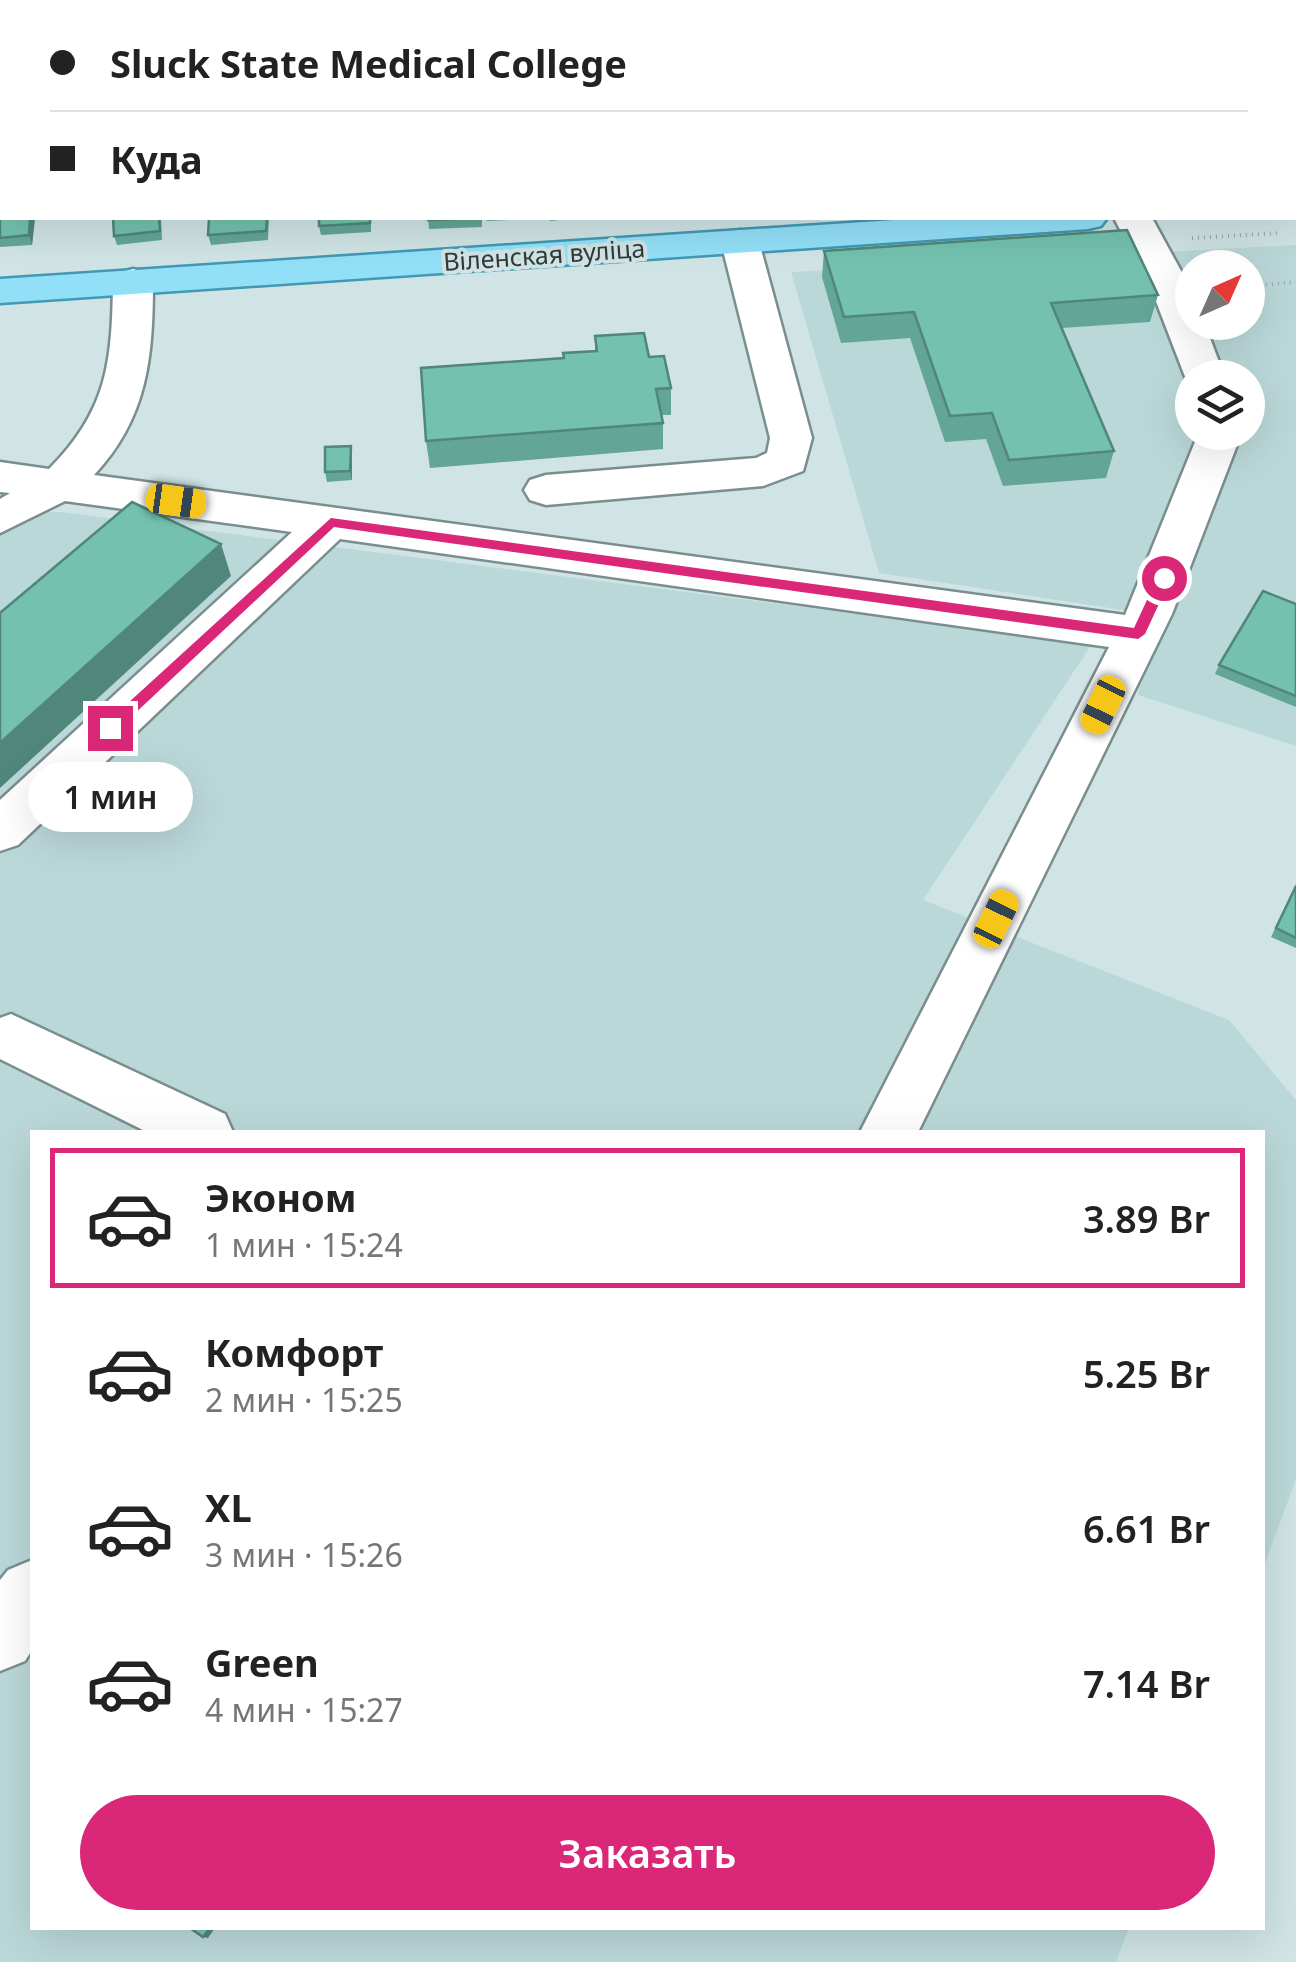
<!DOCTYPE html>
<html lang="ru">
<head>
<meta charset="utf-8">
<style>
  :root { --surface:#fff; --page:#f2f2f2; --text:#222; --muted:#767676; --line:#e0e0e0; --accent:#db2777 }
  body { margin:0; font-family:"Noto Sans",sans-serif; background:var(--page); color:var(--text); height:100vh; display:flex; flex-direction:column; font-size:38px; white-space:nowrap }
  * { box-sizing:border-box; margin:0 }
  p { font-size:32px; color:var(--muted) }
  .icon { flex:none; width:55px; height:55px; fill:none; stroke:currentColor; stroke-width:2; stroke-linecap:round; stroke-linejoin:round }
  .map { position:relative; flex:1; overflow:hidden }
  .sheet { position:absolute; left:30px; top:1130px; width:1235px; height:800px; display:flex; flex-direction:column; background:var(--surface); border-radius:0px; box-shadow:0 10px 40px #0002 }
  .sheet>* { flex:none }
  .top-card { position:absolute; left:0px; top:0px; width:1298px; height:220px; box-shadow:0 10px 40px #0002; display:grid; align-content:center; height:220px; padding:0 50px; background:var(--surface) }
  .needle { width:65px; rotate:45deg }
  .buttons { position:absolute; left:1175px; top:250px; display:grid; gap:20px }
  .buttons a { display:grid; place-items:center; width:90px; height:90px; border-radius:50%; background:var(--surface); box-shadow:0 10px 40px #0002; font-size:50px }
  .end { position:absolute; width:45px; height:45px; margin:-22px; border:12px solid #db2777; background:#fff; box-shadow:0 0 0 5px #fff }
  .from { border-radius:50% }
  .bubble { position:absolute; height:70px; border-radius:35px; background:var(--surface); box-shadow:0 10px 40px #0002; font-size:32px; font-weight:600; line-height:70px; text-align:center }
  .car { position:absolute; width:30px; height:60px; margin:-30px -15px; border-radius:12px; box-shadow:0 0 8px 2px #0007; background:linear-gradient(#f5c518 24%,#345 0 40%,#f5c518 0 76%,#345 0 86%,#f5c518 0) }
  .top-card b { display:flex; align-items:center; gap:35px; height:95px; font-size:38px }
  .top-card b+b { border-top:2px solid var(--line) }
  .top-card i { width:25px; height:25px; background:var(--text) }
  ul { padding:18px 0 0; list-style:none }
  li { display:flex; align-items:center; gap:30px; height:140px; margin:0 20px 15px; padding:0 30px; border:5px solid transparent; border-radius:0px }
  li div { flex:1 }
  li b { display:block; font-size:38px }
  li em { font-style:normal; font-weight:600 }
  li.current { border-color:var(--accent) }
  li>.icon { width:90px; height:90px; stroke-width:1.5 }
  .primary-button { display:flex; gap:20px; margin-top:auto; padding:20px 50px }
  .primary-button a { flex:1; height:115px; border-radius:60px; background:var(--accent); color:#fff; font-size:40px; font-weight:600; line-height:115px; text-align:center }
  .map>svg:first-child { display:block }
</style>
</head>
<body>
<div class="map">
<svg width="1296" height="1962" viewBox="0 0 1296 1962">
  <rect width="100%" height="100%" fill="#d0e4e5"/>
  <g fill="#bbd8d9" fill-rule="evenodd">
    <path d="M1296,245V746L1138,695L1149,614L879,573L791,272ZM1192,268H1248V322H1192ZM1192,378H1248V432H1192Z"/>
    <path d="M0,511L61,512L1092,644L923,900L1229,1020L1296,1100V1479L1263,1569L1262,1132H32V1928H1129L1116,1962H0Z"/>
  </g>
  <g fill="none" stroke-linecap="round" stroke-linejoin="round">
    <defs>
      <g id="minor">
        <path d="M410,0H488L409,2Z"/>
        <path d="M867,0H899L900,2H868Z"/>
        <rect x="0" y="15" width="2" height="20"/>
        <path d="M1114,218H1152L1192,291V322H1204L1225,378H1192L1189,387L1152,291Z"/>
        <path d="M740,230L754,234L759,242L812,438L803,471L763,486L546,505L530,500L524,490L530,480L546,475L756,458L767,453L770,438L721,242L726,234Z"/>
        <path d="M133,269L147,273L153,281C153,356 148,418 94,475L1125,615L1199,432H1242L1172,614L918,1132H860L1109,647L340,539L18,845L0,851V800L292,532L65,501L0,533V499L10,493L0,492V462L49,469C108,410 112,361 113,281L119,273Z"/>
        <path d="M11,1014L225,1114L233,1132H147L0,1059V1018Z"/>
        <path d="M32,1560V1650L25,1661L0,1671V1580L8,1570Z"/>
      </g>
      <g id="major">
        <rect x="1295" y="194" width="1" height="22"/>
        <path d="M925,218H1107L1101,226L1088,229L0,303V279Z"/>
      </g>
    </defs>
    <use href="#minor" stroke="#7b8e8f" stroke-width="5"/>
    <use href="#major" stroke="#4199b3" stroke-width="5"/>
    <g stroke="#98a8a8" stroke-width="4" stroke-dasharray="1 5" stroke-linecap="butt">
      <path d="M1192,238L1280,233"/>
      <path d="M1248,286L1296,282"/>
    </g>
    <use href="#minor" fill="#fff" fill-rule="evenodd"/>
    <use href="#major" fill="#92e0f8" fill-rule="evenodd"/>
  </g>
  <g fill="#63a696">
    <path d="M1131,0H1166L1165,2H1132Z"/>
    <path d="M1215,0H1253L1252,2H1216Z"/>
    <path d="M0,204L35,218L32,245L0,247Z"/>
    <path d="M161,218L162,240L117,245L114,236Z"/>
    <path d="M209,218H269L268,240L211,245L208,235Z"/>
    <path d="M371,218V232L321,235L319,226Z"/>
    <path d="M428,218H482V227L429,229Z"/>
    <path d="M486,218H508L509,220L487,221Z"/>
    <path d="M549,218H578L550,221Z"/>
    <path d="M824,251L1158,295L1150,322L1062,328L1114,451L1106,478L1003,486L986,439L945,442L910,338L841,343L822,277Z"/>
    <path d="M595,336L649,357L671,388V415H662L663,423V449L430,468L426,441L563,358L595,351Z"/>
    <path d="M351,446L352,455V480L327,482L325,472Z"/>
    <path d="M1296,604V707L1215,674L1219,665Z"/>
    <path d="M1296,884V948L1271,937Z"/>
  </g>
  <g fill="#50877a">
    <path d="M30,218H35L32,245L29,235Z"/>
    <path d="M351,446L352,455V480L350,471Z"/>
    <path d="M221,544L231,576L0,788V743Z"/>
    <path d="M210,1928H215L208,1938L203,1937Z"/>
  </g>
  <g fill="#73c1ae" stroke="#50877a" stroke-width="2.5">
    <path d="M795,0H837L838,2H796Z"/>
    <path d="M949,0H986L987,2H950Z"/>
    <path d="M1039,0H1074L1075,2H1040Z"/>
    <rect x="0" y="36" width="2" height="27"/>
    <path d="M1295,125L1296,127L1295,157Z"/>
    <path d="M2,203V218H30L29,235L0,238V204Z"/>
    <path d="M113,218H159L160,231L114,236Z"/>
    <path d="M209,218H267L266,231L208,235Z"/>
    <path d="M319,218H370V223L319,226Z"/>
    <path d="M428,218H480L428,220Z"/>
    <path d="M1127,230L1158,295L1051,303L1114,451L1009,460L992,413L950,416L914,312L844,317L824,251Z"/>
    <path d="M644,333L649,357L664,356L671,388L656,389L663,423L426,441L421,368L564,358L563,353L597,351L595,336Z"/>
    <path d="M351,446L350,471L325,472V447Z"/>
    <path d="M132,502L221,544L0,743V613Z"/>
    <path d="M1263,591L1296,604V696L1219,665Z"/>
    <path d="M1296,886V938L1276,928Z"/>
    <path d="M190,1928H210L203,1937Z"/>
  </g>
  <path fill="#db2777" d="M331,518L1134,628L1159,574L1171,578L1145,634L1138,639L334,527L115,732H105V724Z"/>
  <g text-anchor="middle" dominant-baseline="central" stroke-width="8" stroke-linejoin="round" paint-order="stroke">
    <g font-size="25" fill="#313939" stroke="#d0e4e5">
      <text transform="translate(544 254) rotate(-4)">Віленская вуліца</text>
    </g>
  </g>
</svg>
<div class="buttons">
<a><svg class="needle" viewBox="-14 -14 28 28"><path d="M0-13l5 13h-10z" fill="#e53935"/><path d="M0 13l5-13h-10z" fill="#767676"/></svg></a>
<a><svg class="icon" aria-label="layers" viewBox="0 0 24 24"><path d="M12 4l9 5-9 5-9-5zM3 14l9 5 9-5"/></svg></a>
</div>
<i class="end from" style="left:1164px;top:578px"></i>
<i class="end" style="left:110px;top:728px"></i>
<div class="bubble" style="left:28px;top:762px;width:165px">1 мин</div>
<i class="car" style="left:176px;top:501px;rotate:98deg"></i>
<i class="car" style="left:1103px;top:705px;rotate:206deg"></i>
<i class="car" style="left:996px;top:919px;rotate:26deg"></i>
<div class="top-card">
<b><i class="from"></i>Sluck State Medical College</b>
<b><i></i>Куда</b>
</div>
<section class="sheet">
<ul>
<li class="current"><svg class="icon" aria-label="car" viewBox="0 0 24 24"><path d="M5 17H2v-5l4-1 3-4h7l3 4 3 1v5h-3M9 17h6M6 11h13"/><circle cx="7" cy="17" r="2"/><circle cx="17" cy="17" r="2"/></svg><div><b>Эконом</b><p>1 мин · 15:24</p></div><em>3.89 Br</em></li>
<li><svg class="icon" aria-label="car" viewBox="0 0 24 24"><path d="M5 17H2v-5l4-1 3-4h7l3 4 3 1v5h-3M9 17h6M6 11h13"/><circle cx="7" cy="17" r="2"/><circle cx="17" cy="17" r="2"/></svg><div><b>Комфорт</b><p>2 мин · 15:25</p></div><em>5.25 Br</em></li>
<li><svg class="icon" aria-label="car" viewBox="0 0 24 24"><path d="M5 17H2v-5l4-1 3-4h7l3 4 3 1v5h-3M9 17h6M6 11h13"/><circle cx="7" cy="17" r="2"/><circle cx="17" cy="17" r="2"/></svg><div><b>XL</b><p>3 мин · 15:26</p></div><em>6.61 Br</em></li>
<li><svg class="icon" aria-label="car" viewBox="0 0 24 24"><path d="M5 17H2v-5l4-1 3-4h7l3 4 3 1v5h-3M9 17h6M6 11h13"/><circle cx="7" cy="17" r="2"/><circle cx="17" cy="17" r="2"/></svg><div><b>Green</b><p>4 мин · 15:27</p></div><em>7.14 Br</em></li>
</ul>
<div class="primary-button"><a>Заказать</a></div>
</section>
</div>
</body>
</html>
